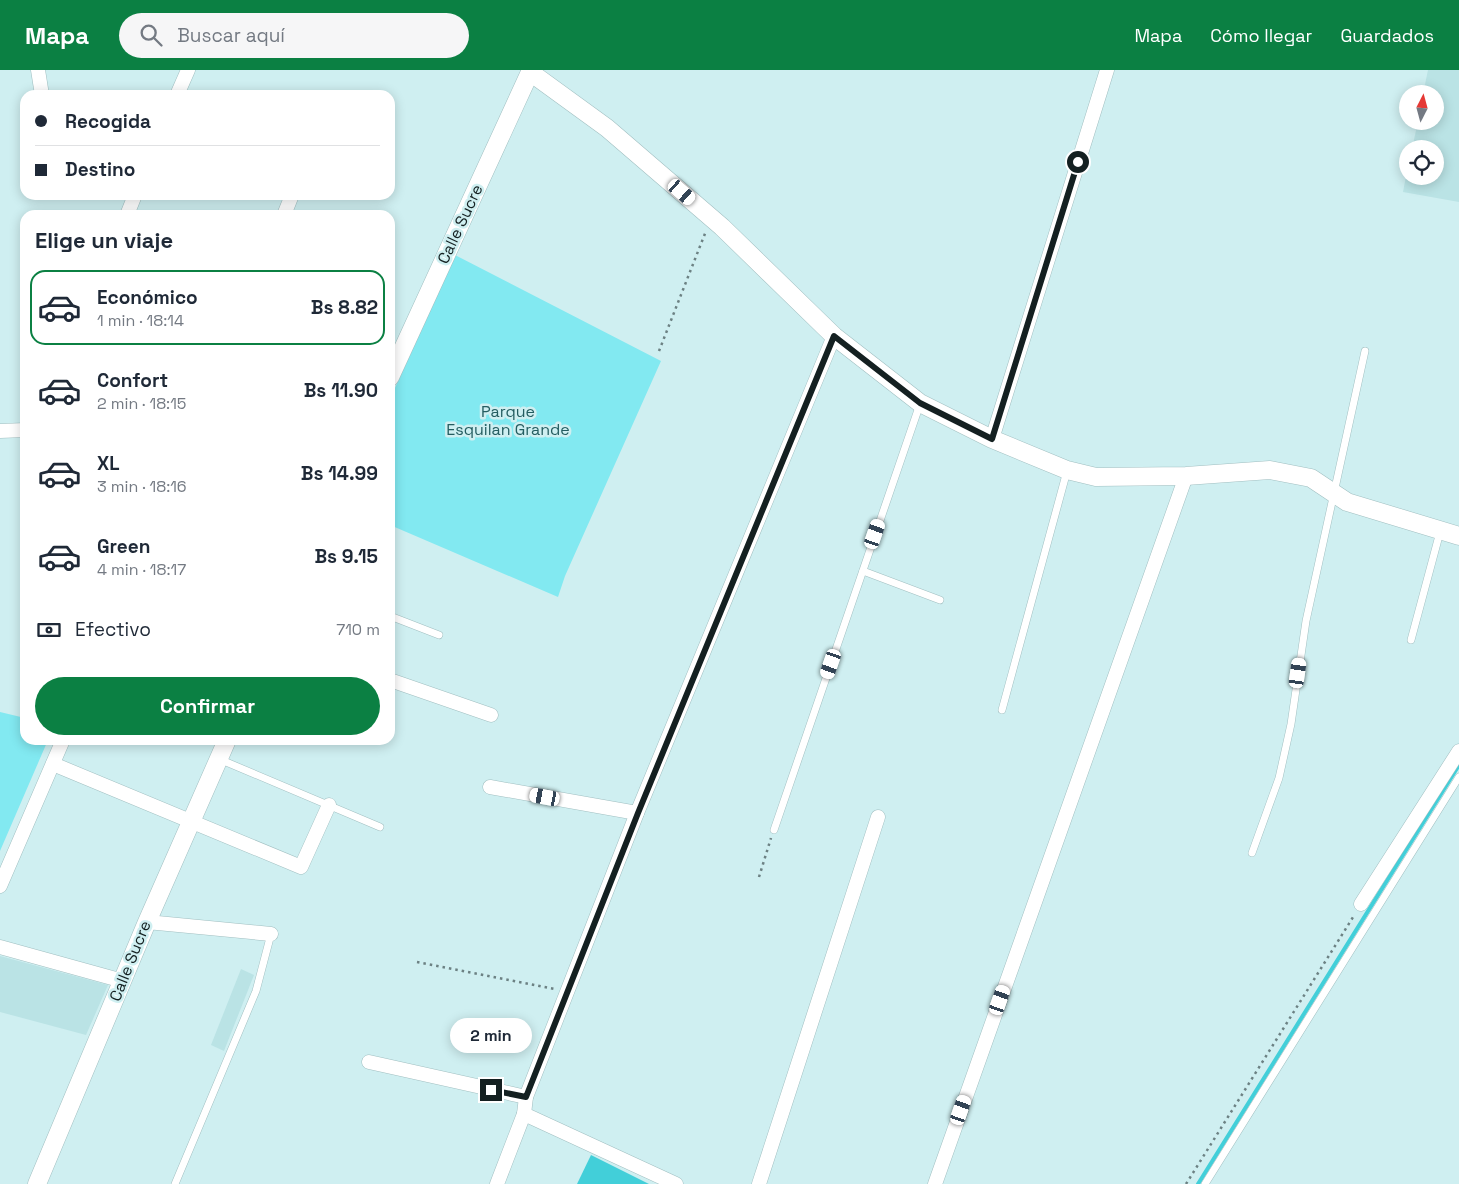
<!DOCTYPE html>
<html lang="es">
<head>
<meta charset="utf-8">
<style>
  :root { --surface:#fff; --page:#f6f6f7; --text:#1f2937; --muted:#747a83; --line:#e0e1e3; --accent:#0b8043 }
  body { margin:0; font-family:"Space Grotesk",sans-serif; background:var(--page); color:var(--text); height:100vh; display:flex; flex-direction:column; font-size:19px; white-space:nowrap }
  * { box-sizing:border-box; margin:0 }
  p { font-size:16px; color:var(--muted) }
  .icon { flex:none; width:28px; height:28px; fill:none; stroke:currentColor; stroke-width:2; stroke-linecap:round; stroke-linejoin:round }
  .map { position:relative; flex:1; overflow:hidden }
  .drawer { position:absolute; left:20px; top:140px; width:375px; height:535px; display:flex; flex-direction:column; background:var(--surface); border-radius:15px; box-shadow:0 2px 12px #0003 }
  .drawer>* { flex:none }
  .top-card { position:absolute; left:20px; top:20px; width:375px; height:110px; border-radius:15px; box-shadow:0 2px 12px #0003; display:grid; align-content:center; height:110px; padding:0 15px; background:var(--surface) }
  .needle { width:32px; rotate:6deg }
  .fabs { position:absolute; left:1399px; top:15px; display:grid; gap:10px }
  .fabs a { display:grid; place-items:center; width:45px; height:45px; border-radius:50%; background:var(--surface); box-shadow:0 2px 12px #0003; font-size:25px }
  .end { position:absolute; width:22px; height:22px; margin:-11px; border:6px solid #142021; background:#fff; box-shadow:0 0 0 2px #fff }
  .from { border-radius:50% }
  .bubble { position:absolute; height:35px; border-radius:18px; background:var(--surface); box-shadow:0 2px 12px #0003; font-size:16px; font-weight:800; line-height:35px; text-align:center }
  .car { position:absolute; width:15px; height:30px; margin:-15px -8px; border-radius:6px; box-shadow:0 0 4px 1px #0007; background:linear-gradient(#fff 24%,#345 0 40%,#fff 0 76%,#345 0 86%,#fff 0) }
  .top-card b { display:flex; align-items:center; gap:18px; height:48px; font-size:19px }
  .top-card b+b { border-top:1px solid var(--line) }
  .top-card i { width:12px; height:12px; background:var(--text) }
  ul { padding:0; list-style:none }
  li { display:flex; align-items:center; gap:15px; height:75px; margin:0 10px 8px; padding:0 5px; border:2px solid transparent; border-radius:15px }
  li div { flex:1 }
  li b { display:block; font-size:19px }
  li em { font-style:normal; font-weight:800 }
  li.current { border-color:var(--accent) }
  li>.icon { width:45px; height:45px; stroke-width:1.5 }
  h2 { padding:0 15px; font-size:22px; line-height:60px }
  .pay { display:flex; align-items:center; gap:12px; height:55px; padding:0 15px; font-size:19px }
  .pay p { margin-inline-start:auto }
  .button { display:flex; gap:10px; margin-top:auto; padding:10px 15px }
  .button a { flex:1; height:58px; border-radius:30px; background:var(--accent); color:#fff; font-size:20px; font-weight:800; line-height:58px; text-align:center }
  header { display:flex; align-items:center; gap:30px; box-sizing:border-box; height:70px; padding:0 25px; background:var(--accent); color:#fff }
  header strong { font-size:24px }
  nav { display:flex; gap:28px; margin-inline-start:auto; font-size:18px }
  .search { width:350px; height:45px; background:var(--page); display:flex; align-items:center; gap:12px; box-sizing:border-box; padding:0 18px; border-radius:28px; color:var(--muted); font-size:19px }
  .map>svg:first-child { display:block }
</style>
</head>
<body>
<header>
<strong>Mapa</strong>
<div class="search"><svg class="icon" aria-label="search" viewBox="0 0 24 24"><circle cx="10" cy="10" r="6"/><path d="M15 15l6 6"/></svg>Buscar aquí</div>
<nav><a>Mapa</a><a>Cómo llegar</a><a>Guardados</a></nav>
</header>
<div class="map">
<svg width="1459" height="1114" viewBox="0 0 1459 1114">
  <rect width="100%" height="100%" fill="#cfeff1"/>
  <g fill="#bae3e5">
    <path d="M1428,0H1459V132L1403,122L1407,101L1408,106H1435V79H1412L1418,51H1435V24H1423Z"/>
    <path d="M0,886L108,915L86,965L0,942Z"/>
    <path d="M241,899L254,905L224,981L211,975Z"/>
  </g>
  <g fill="#82e9f1">
    <path d="M455,185L661,291L565,506L558,527L390,455V329Z"/>
    <path d="M0,642L25,648V670H48L0,781Z"/>
  </g>
  <path fill="#42cfd9" d="M591,1085L649,1114H577Z"/>
  <g fill="none" stroke-linecap="round" stroke-linejoin="round">
    <path stroke="#42cfd9" stroke-width="4" d="M1198,1114L1459,695"/>
    <defs>
      <g id="service">
        <path d="M863,501L940,530"/>
        <path d="M390,546L439,565"/>
        <path d="M1411,570L1440,462"/>
        <path d="M1002,640L1067,401"/>
        <path d="M219,689L380,757"/>
        <path d="M774,760L920,334"/>
        <path d="M1252,783L1279,708L1291,654L1306,551L1365,281"/>
        <path d="M175,1114L256,921L271,864"/>
        <path d="M1205,1114L1459,707"/>
      </g>
      <g id="minor">
        <path d="M38,0L42,25"/>
        <path d="M177,25L188,0"/>
        <path d="M127,145L135,125"/>
        <path d="M284,145L292,125"/>
        <path d="M0,361L25,360"/>
        <path d="M992,369L1107,0"/>
        <path d="M390,610L491,645"/>
        <path d="M53,694L301,797L329,735"/>
        <path d="M490,717L637,743"/>
        <path d="M0,816L63,670"/>
        <path d="M1361,834L1459,681"/>
        <path d="M147,852L271,864"/>
        <path d="M0,877L123,911"/>
        <path d="M369,992L526,1027"/>
        <path d="M524,1044L676,1114"/>
        <path d="M497,1114L524,1044L526,1027L637,743L834,266"/>
        <path d="M759,1114L878,747"/>
        <path d="M935,1114L1186,406"/>
      </g>
      <g id="tertiary">
        <path d="M530,2L607,58L722,157L834,266L920,333L992,369L1067,400L1096,407L1186,406L1270,400L1311,408L1347,432L1459,466"/>
        <path d="M390,307L531,0"/>
        <path d="M37,1114L147,852L227,670"/>
      </g>
    </defs>
    <use href="#service" stroke="#a1bfc1" stroke-width="8"/>
    <use href="#minor" stroke="#a1bfc1" stroke-width="15"/>
    <use href="#tertiary" stroke="#a1bfc1" stroke-width="19"/>
    <g stroke="#6c8183" stroke-width="2.5" stroke-dasharray="2.5 4" stroke-linecap="butt">
      <path d="M659,281L706,161"/>
      <path d="M759,807L771,768"/>
      <path d="M417,892L555,919"/>
      <path d="M1186,1114L1355,844"/>
    </g>
    <use href="#service" stroke="#fff" stroke-width="7"/>
    <use href="#minor" stroke="#fff" stroke-width="14"/>
    <use href="#tertiary" stroke="#fff" stroke-width="18"/>
  </g>
  <g fill="none" stroke-linecap="round" stroke-linejoin="round">
    <path stroke="#142021" stroke-width="6" d="M491,1020L526,1027L638,743L834,266L920,333L992,369L1078,92"/>
  </g>
  <g text-anchor="middle" dominant-baseline="central" stroke-width="5" stroke-linejoin="round" paint-order="stroke">
    <g font-size="16" fill="#142021" stroke="#cfeff1">
      <text transform="translate(460 154) rotate(-65)">Calle Sucre</text>
      <text transform="translate(130 891) rotate(-68)">Calle Sucre</text>
    </g>
    <g font-size="16" fill="#245d61" stroke="#cfeff1">
      <text x="508" y="341">Parque<tspan x="508" dy="18">Esquilan Grande</tspan></text>
    </g>
  </g>
</svg>
<div class="fabs">
<a><svg class="needle" viewBox="-14 -14 28 28"><path d="M0-13l5 13h-10z" fill="#e53935"/><path d="M0 13l5-13h-10z" fill="#747a83"/></svg></a>
<a><svg class="icon" aria-label="locate" viewBox="0 0 24 24"><circle cx="12" cy="12" r="6"/><path d="M12 2v4M12 18v4M2 12h4M18 12h4"/></svg></a>
</div>
<i class="end from" style="left:1078px;top:92px"></i>
<i class="end" style="left:491px;top:1020px"></i>
<div class="bubble" style="left:450px;top:948px;width:82px">2 min</div>
<i class="car" style="left:682px;top:122px;rotate:131deg"></i>
<i class="car" style="left:875px;top:464px;rotate:19deg"></i>
<i class="car" style="left:831px;top:594px;rotate:199deg"></i>
<i class="car" style="left:1298px;top:603px;rotate:8deg"></i>
<i class="car" style="left:545px;top:727px;rotate:280deg"></i>
<i class="car" style="left:1000px;top:930px;rotate:19deg"></i>
<i class="car" style="left:961px;top:1040px;rotate:19deg"></i>
<div class="top-card">
<b><i class="from"></i>Recogida</b>
<b><i></i>Destino</b>
</div>
<section class="drawer">
<h2>Elige un viaje</h2>
<ul>
<li class="current"><svg class="icon" aria-label="car" viewBox="0 0 24 24"><path d="M5 17H2v-5l4-1 3-4h7l3 4 3 1v5h-3M9 17h6M6 11h13"/><circle cx="7" cy="17" r="2"/><circle cx="17" cy="17" r="2"/></svg><div><b>Económico</b><p>1 min · 18:14</p></div><em>Bs 8.82</em></li>
<li><svg class="icon" aria-label="car" viewBox="0 0 24 24"><path d="M5 17H2v-5l4-1 3-4h7l3 4 3 1v5h-3M9 17h6M6 11h13"/><circle cx="7" cy="17" r="2"/><circle cx="17" cy="17" r="2"/></svg><div><b>Confort</b><p>2 min · 18:15</p></div><em>Bs 11.90</em></li>
<li><svg class="icon" aria-label="car" viewBox="0 0 24 24"><path d="M5 17H2v-5l4-1 3-4h7l3 4 3 1v5h-3M9 17h6M6 11h13"/><circle cx="7" cy="17" r="2"/><circle cx="17" cy="17" r="2"/></svg><div><b>XL</b><p>3 min · 18:16</p></div><em>Bs 14.99</em></li>
<li><svg class="icon" aria-label="car" viewBox="0 0 24 24"><path d="M5 17H2v-5l4-1 3-4h7l3 4 3 1v5h-3M9 17h6M6 11h13"/><circle cx="7" cy="17" r="2"/><circle cx="17" cy="17" r="2"/></svg><div><b>Green</b><p>4 min · 18:17</p></div><em>Bs 9.15</em></li>
</ul>
<div class="pay"><svg class="icon" aria-label="cash" viewBox="0 0 24 24"><path d="M3 7h18v10H3z"/><circle cx="12" cy="12" r="2"/></svg>Efectivo<p>710 m</p></div>
<div class="button"><a>Confirmar</a></div>
</section>
</div>
</body>
</html>
